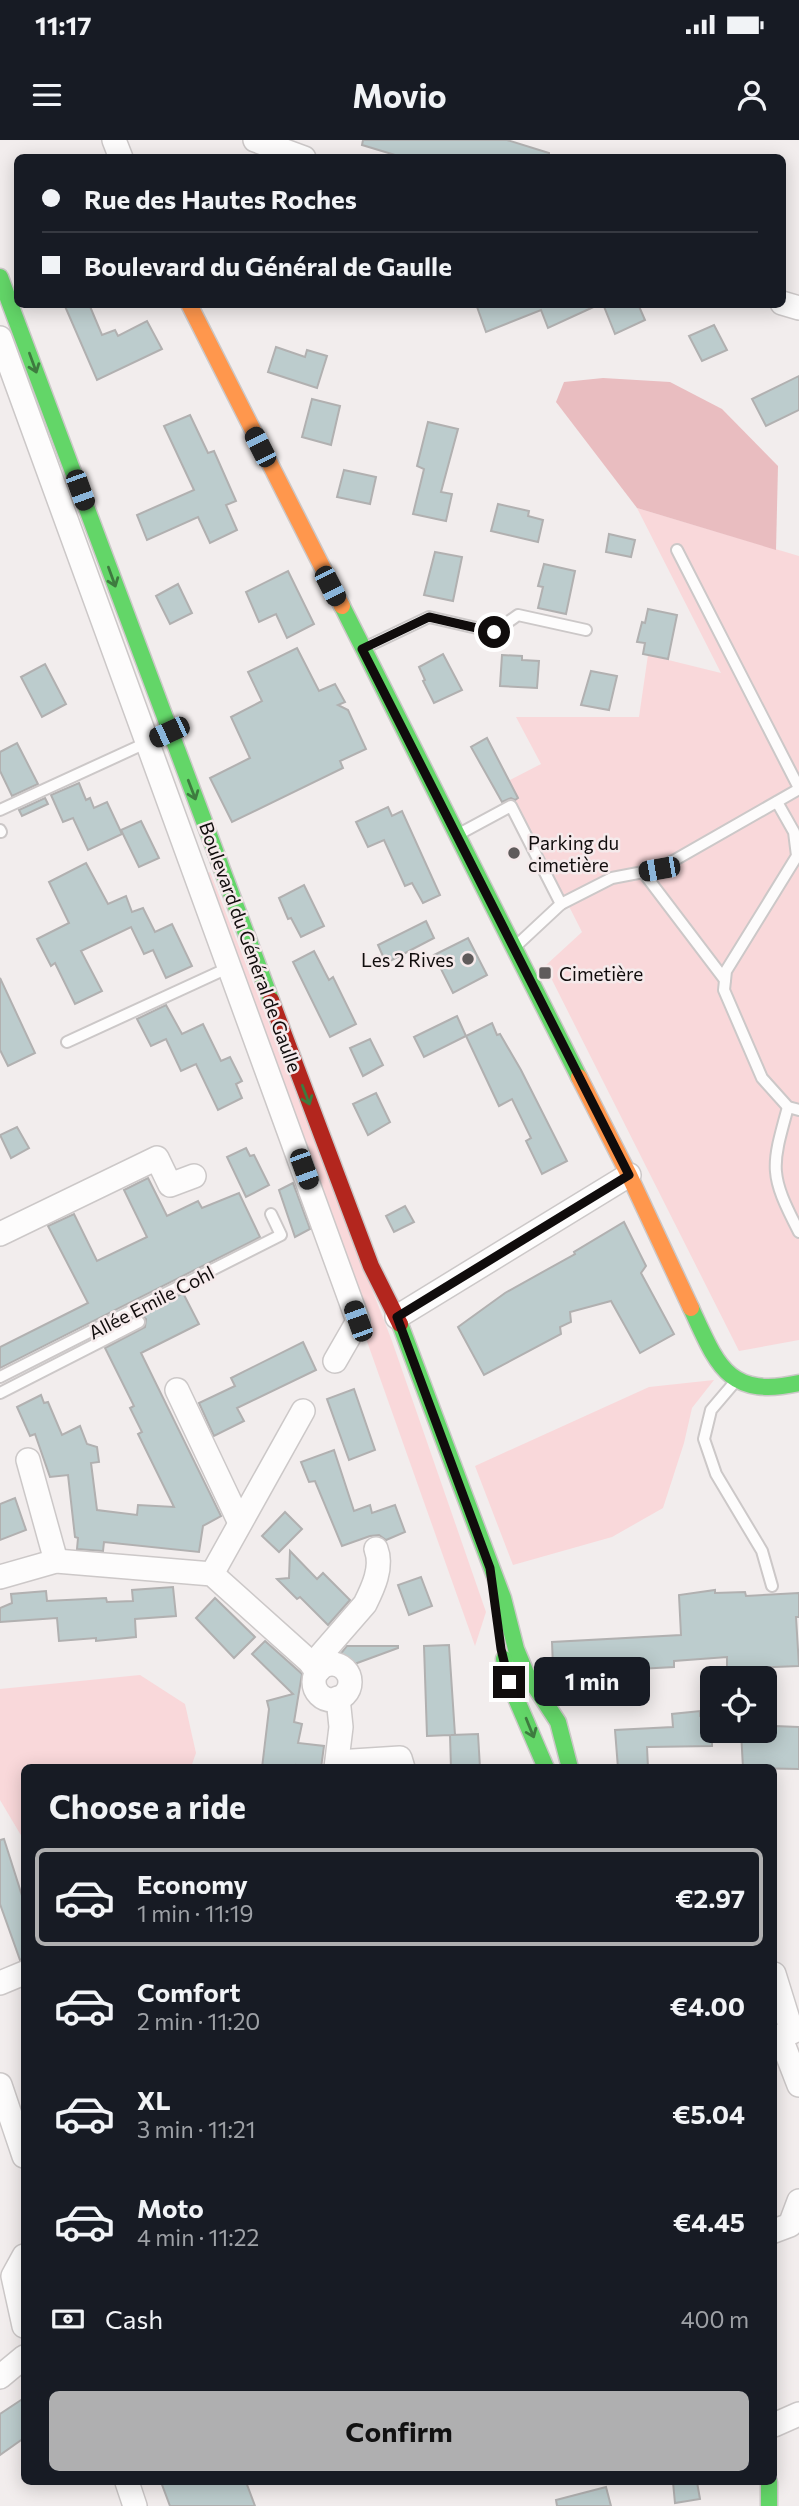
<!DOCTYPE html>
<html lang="en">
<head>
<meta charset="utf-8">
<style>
  :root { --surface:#171b24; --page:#242831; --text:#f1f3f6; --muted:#9ea1a6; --line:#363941; --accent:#afafb0 }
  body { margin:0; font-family:Commissioner,sans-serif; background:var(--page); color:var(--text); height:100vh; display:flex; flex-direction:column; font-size:26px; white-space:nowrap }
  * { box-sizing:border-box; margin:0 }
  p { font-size:23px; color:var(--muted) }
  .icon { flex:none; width:38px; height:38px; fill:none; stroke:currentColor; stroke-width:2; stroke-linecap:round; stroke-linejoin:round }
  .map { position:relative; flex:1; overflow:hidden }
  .details { position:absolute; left:21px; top:1624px; width:756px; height:721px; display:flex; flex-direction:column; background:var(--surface); border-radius:10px; box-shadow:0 4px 18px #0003 }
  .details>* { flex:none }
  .guide { position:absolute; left:14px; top:14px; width:772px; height:154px; border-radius:10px; box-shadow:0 4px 18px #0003; display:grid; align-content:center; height:154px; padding:0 28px; background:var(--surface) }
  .controls { position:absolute; left:700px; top:1526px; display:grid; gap:14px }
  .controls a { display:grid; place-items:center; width:77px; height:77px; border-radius:10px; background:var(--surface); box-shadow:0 4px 18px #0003; font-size:35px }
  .end { position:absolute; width:32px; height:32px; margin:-16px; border:9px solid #100c0c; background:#fff; box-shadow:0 0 0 4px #fff }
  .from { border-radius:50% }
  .bubble { position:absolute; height:49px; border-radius:10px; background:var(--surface); box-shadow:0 4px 18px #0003; font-size:23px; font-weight:700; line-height:49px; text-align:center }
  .car { position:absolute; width:21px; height:42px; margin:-21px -10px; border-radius:9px; box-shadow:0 0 5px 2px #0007; background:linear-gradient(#222 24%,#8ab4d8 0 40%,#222 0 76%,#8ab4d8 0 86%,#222 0) }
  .guide b { display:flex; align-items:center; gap:24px; height:66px; font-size:26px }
  .guide b+b { border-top:2px solid var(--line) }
  .guide i { width:18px; height:18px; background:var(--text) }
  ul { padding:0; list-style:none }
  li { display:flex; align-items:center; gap:21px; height:98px; margin:0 14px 10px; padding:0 14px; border:4px solid transparent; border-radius:10px }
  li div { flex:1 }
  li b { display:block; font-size:26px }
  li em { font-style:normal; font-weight:700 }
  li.active { border-color:var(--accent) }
  li>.icon { width:63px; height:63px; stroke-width:1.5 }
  h2 { padding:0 28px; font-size:32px; line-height:84px }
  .pay { display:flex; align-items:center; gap:18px; height:77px; padding:0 28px; font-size:26px }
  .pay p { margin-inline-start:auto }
  .primary-button { display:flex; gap:14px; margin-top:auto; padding:14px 28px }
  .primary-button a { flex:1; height:80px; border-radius:10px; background:var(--accent); color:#111; font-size:28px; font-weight:700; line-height:80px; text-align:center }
  .status { display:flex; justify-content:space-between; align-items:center; height:49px; padding:0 35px; background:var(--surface); direction:ltr }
  .status svg { height:19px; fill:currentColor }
  header { display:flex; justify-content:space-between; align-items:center; height:91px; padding:0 28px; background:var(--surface); font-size:32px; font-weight:700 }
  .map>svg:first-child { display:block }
</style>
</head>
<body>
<div class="status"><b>11:17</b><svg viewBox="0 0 49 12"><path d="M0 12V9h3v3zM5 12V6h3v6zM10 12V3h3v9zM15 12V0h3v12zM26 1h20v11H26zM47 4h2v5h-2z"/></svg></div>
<header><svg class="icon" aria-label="menu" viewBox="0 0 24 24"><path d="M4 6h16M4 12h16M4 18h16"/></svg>Movio<svg class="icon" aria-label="person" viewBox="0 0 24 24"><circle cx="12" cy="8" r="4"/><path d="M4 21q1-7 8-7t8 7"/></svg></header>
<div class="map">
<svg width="799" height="2366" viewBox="0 0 799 2366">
  <rect width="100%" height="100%" fill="#f2eded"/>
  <g fill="#f9d8da">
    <path d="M637,368L799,416V1200L739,1211L545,826L582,792L506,642L541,624L516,577H639L648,515L721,533Z"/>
    <path d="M210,732L392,1201L486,1472L475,1506L202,736Z"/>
    <path d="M714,1240L692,1268L684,1303L663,1368L612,1397L513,1425L475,1326L649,1247Z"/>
    <path d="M140,1535L185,1564L196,1613L191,1627L24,1628V1698L22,1697L0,1660V1549Z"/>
  </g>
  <path fill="#e9bdc0" d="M603,238L670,242L722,269L778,326L776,410L637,368L556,262L564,242Z"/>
  <g fill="#bccccd" stroke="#b1b0b0" stroke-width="2">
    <path d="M363,0H507L549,13V18H405L362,5Z"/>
    <path d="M64,164H89L102,195L115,190L118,196L147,181L162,209L97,240Z"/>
    <path d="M476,164H600L548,188L541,170L486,192Z"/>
    <path d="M603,164H638L645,180L615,194Z"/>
    <path d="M714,185L727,210L702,221L689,196Z"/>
    <path d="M276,207L305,217L307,210L327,216L317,248L268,232Z"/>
    <path d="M799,236V270L766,286L752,259Z"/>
    <path d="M312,259L340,266L331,305L302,297Z"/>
    <path d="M190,275L208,313L214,311L236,361L226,365L237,390L210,403L198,377L147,400L137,375L194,350L164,286Z"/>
    <path d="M428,282L458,289L441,352L452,354L446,381L413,374L424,329L417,326Z"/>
    <path d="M344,330L376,337L370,364L337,357Z"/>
    <path d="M498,364L529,371L528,376L543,380L538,402L491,391Z"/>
    <path d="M609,394L635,400L631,417L606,412Z"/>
    <path d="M435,412L462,417L453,461L424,455Z"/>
    <path d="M544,424L575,431L566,474L538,468L543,447L538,446Z"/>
    <path d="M288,431L314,484L287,498L276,474L259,482L246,452Z"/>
    <path d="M178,444L192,473L170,484L156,456Z"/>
    <path d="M648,469L677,475L668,519L643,514L645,503L637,502L642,482L645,483Z"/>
    <path d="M297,508L319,551L335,544L345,562L338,565L348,570L366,609L340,621L343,628L232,682L210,638L250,618L231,577L262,561L248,532Z"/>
    <path d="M443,514L462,550L434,563L423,541L425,540L419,527Z"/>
    <path d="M502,515L522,516V520L539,521L537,548L500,546Z"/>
    <path d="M45,524L66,564L42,577L21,537Z"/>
    <path d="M591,531L617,536L609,570L581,565Z"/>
    <path d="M487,598L518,658L515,660L511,658L502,662L471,607Z"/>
    <path d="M17,603L38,644L12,656L0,631V612Z"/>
    <path d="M79,643L86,660L90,658L94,668L107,662L122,694L88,710L73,678L63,682L51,655Z"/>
    <path d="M45,658L48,664L22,676L19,670Z"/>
    <path d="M388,667L392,676L402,671L440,755L423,763L412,743L405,746L384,700L368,707L356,682Z"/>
    <path d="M141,681L159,718L139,727L121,690Z"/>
    <path d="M86,723L108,764L126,756L132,772L143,768L155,792L172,784L192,826L166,838L153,810L144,814L131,787L81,811L102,851L75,864L55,823L51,826L37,799L69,783L49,742Z"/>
    <path d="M304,745L324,786L301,797L291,778L288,779L279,758Z"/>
    <path d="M426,781L434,798L386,823L378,805Z"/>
    <path d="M468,798L487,835L453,853L434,815Z"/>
    <path d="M314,811L329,840L333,837L356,884L330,897L293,822Z"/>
    <path d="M0,838L35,913L8,926L0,910Z"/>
    <path d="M166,865L182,894L203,884L221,921L230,917L242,941L236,944L242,958L218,970L196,924L181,931L166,899L151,906L137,879Z"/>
    <path d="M457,876L466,896L424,917L414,897Z"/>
    <path d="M492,883L497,895L500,894L521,930L567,1021L542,1034L526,1001L531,998L512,959L499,966L466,896Z"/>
    <path d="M370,899L383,925L363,936L350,908Z"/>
    <path d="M376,953L390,982L368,995L353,964Z"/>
    <path d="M17,987L29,1008L11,1018L0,995Z"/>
    <path d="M246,1008L250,1016L254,1015L269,1045L246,1057L227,1017Z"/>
    <path d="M148,1038L167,1076L198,1061L202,1068L239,1053L260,1097L0,1228V1207L88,1163L48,1086L74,1074L97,1121L147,1097L124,1050Z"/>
    <path d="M293,1043L310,1089L295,1097L279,1050Z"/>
    <path d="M405,1066L414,1082L394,1092L386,1076Z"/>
    <path d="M624,1082L646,1126L641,1133L674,1194L640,1213L611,1161L570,1172L571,1182L560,1187L561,1194L484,1235L458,1187L505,1153L575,1114L574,1112Z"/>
    <path d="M183,1153L199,1184L141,1213L221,1376L203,1386L199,1412L104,1402L103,1411L77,1409L78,1398L75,1397L68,1335L50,1337L35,1294L30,1296L17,1267L41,1255L44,1263L48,1262L62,1295L80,1286L87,1304L97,1307L99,1322L91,1323L97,1370L137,1375L138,1365L174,1367L138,1294L142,1292L130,1268L134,1266L105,1208L145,1187L146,1179L141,1175Z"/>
    <path d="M303,1202L316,1230L237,1268L244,1281L214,1296L199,1263L235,1246L231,1238Z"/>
    <path d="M354,1249L375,1310L349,1320L327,1259Z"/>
    <path d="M334,1310L354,1371L370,1365L372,1373L395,1365L405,1392L386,1400L379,1395L370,1396L342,1406L315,1341L309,1342L301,1322Z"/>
    <path d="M15,1358L26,1390L0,1400V1364Z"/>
    <path d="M285,1372L302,1389L279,1412L262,1396Z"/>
    <path d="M290,1411L317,1439L323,1433L350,1460L328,1485L300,1457L297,1459L277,1439L289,1438Z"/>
    <path d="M421,1437L432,1466L409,1475L398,1445Z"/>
    <path d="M173,1447L176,1476L135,1479L136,1497L96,1501V1498L59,1501L57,1478L0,1482V1468L12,1463L11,1454L46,1451L47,1461L106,1458L107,1462L133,1461L132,1450Z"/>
    <path d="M715,1450V1453L745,1452L746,1456L799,1453V1477H796L799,1526L727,1529V1517L674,1521V1527L638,1529L560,1532V1527H553L552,1502L681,1495L679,1455Z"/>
    <path d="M215,1458L255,1497L234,1518L196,1478Z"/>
    <path d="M265,1501L302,1534L294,1582L302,1584L298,1603L324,1606L321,1628L296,1625V1628H262L269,1569L267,1561L293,1554L252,1514Z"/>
    <path d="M449,1505L455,1595H451L478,1594L480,1628H451L450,1595L427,1596L424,1506Z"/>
    <path d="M347,1506H398V1508L349,1526L339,1516Z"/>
    <path d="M700,1571V1576L712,1575V1606L647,1607L648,1628H618L615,1590L673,1587L672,1574Z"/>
    <path d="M774,1586L799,1587V1629L743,1628L741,1591H775Z"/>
    <path d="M4,1699L24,1762V1819L20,1820L0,1764V1700Z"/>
    <path d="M24,2258V2298L0,2315V2274Z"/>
    <path d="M161,2342H246L255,2366H170Z"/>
    <path d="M673,2342H697L700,2359L675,2363Z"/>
    <path d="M606,2347L611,2366H557L556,2360Z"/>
  </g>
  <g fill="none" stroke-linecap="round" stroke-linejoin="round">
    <defs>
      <g id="lane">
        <path d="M677,410L799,648"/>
        <path d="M364,508L429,477L494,492L518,475L586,490"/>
        <path d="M777,662L794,692L797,716L726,831L724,850L762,938L788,967L799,970"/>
        <path d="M0,670L148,602"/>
        <path d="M0,690L1,692"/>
        <path d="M459,694L511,666L561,764L517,805"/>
        <path d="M643,732L725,840"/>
        <path d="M561,764L612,738L659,729L799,649"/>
        <path d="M67,902L230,827"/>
        <path d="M788,967C771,1028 769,1034 799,1092"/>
        <path d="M0,1237L281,1095L271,1074"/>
        <path d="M734,1243L711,1270L704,1299L716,1334L762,1411L772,1446"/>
        <path d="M0,1253L139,1182"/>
      </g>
      <g id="street">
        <path d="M114,0L121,18"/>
        <path d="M255,0L304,18"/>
        <path d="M782,163L799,168"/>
        <path d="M0,198L358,1181L335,1221"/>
        <path d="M0,1094L157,1018L170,1045L194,1036"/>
        <path d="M397,1177L629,1035"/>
        <path d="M177,1250L240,1383"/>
        <path d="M28,1320L56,1421"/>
        <path d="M212,1434L303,1271"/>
        <path d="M0,1437L56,1421L212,1434L319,1530"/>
        <circle cx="332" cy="1542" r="18"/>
        <path d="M312,1525L365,1464C373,1448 383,1427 376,1409"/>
        <path d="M337,1622L400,1618L403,1628"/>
        <path d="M336,1628L341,1587L338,1558"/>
        <path d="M774,1834L792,1892"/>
        <path d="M0,1843L24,1833"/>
        <path d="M799,1889L780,1896L799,1945"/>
        <path d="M0,1945L24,2016"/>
        <path d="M774,2091L790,2085L799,2061"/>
        <path d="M24,2116L13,2136L24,2186"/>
        <path d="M0,2237L24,2217"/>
        <path d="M774,2285L799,2274"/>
        <path d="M127,2342L135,2366"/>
      </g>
      <g id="fast">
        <path d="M0,137L271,860"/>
        <path d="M342,466L579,937"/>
        <path d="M691,1168C717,1224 727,1259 799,1243"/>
        <path d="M400,1184L503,1458L516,1509L526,1533L558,1582L570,1628"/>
        <path d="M504,1519L509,1542L546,1628"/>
        <path d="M769,2342V2366"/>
      </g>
      <g id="slow">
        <path d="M189,164L342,466"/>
        <path d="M579,937L629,1035L691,1168"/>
      </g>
      <path id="jam" d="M271,860L371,1126L400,1184"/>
    </defs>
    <use href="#lane" stroke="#ccc8c8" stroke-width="14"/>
    <use href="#street" stroke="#ccc8c8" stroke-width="26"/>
    <use href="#fast" stroke="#ccc8c8" stroke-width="19"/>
    <use href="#slow" stroke="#ccc8c8" stroke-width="19"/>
    <use href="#jam" stroke="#ccc8c8" stroke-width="19"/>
    <use href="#lane" stroke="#fdfcfc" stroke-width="10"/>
    <use href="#street" stroke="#fdfcfc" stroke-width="23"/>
    <use href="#fast" stroke="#63d668" stroke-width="16"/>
    <use href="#slow" stroke="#ff974d" stroke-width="16"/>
    <use href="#jam" stroke="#b3261e" stroke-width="16"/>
  </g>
  <defs><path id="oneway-shaft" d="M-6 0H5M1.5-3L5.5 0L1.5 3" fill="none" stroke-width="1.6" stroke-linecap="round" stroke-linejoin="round" transform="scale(1.75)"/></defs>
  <g stroke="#3e7b3f">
    <use href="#oneway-shaft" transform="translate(33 223) rotate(70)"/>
    <use href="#oneway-shaft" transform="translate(112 437) rotate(70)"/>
    <use href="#oneway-shaft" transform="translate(192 650) rotate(69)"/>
    <use href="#oneway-shaft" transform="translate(306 955) rotate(69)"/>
    <use href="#oneway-shaft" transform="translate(530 1588) rotate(68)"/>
  </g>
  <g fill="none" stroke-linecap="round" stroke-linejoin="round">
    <path stroke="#100c0c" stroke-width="9" d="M494,492L429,477L362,509L629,1035L397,1177L490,1428L501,1509L509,1542"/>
  </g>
  <g fill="#5f5b5b" stroke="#f5eaeb" stroke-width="2.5">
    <circle cx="514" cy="713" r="7"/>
    <circle cx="468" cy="819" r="7"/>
    <rect x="538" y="826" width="14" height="14" rx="3.5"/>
  </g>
  <g text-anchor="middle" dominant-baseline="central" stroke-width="5" stroke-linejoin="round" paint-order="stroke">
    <g font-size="19" fill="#100c0c" stroke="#f5eaeb" text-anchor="start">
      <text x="528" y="702">Parking du<tspan x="528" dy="22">cimetière</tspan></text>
      <text x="454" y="819" text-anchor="end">Les 2 Rives</text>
      <text x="559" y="833">Cimetière</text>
    </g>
    <g font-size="19" fill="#100c0c" stroke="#f5eaeb">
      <text transform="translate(251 807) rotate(70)">Boulevard du Général de Gaulle</text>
      <text transform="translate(151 1162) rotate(-27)">Allée Emile Cohl</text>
    </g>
  </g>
</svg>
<div class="controls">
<a><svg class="icon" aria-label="locate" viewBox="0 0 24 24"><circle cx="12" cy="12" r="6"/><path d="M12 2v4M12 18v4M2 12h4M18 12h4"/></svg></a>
</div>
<i class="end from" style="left:494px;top:492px"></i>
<i class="end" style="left:509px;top:1542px"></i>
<div class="bubble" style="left:534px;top:1517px;width:116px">1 min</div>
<i class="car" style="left:260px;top:307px;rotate:333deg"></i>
<i class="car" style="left:80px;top:350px;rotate:160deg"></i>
<i class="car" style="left:330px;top:446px;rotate:153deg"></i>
<i class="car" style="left:169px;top:592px;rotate:245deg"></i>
<i class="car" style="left:659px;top:729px;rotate:260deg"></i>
<i class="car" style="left:304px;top:1029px;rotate:160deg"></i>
<i class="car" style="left:358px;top:1181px;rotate:340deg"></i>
<div class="guide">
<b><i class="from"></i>Rue des Hautes Roches</b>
<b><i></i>Boulevard du Général de Gaulle</b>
</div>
<section class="details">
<h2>Choose a ride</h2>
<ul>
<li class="active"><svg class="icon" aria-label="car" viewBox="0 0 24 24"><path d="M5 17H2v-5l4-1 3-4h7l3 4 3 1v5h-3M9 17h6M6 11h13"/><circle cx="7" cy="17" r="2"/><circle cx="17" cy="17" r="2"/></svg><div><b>Economy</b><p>1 min · 11:19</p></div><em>€2.97</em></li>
<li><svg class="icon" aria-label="car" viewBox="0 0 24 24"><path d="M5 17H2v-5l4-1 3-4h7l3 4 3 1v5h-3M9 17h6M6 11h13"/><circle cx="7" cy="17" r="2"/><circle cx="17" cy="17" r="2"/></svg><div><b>Comfort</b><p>2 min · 11:20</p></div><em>€4.00</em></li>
<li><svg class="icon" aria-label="car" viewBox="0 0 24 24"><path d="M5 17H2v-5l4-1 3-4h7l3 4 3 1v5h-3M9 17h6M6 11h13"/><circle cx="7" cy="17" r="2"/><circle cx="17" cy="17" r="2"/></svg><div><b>XL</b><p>3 min · 11:21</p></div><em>€5.04</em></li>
<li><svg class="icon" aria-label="car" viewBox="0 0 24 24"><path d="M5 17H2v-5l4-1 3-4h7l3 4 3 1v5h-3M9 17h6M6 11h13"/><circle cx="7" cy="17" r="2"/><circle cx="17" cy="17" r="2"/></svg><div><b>Moto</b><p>4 min · 11:22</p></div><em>€4.45</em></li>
</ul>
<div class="pay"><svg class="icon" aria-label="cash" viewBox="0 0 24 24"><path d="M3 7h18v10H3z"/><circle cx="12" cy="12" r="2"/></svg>Cash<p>400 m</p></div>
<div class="primary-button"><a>Confirm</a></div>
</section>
</div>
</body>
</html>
